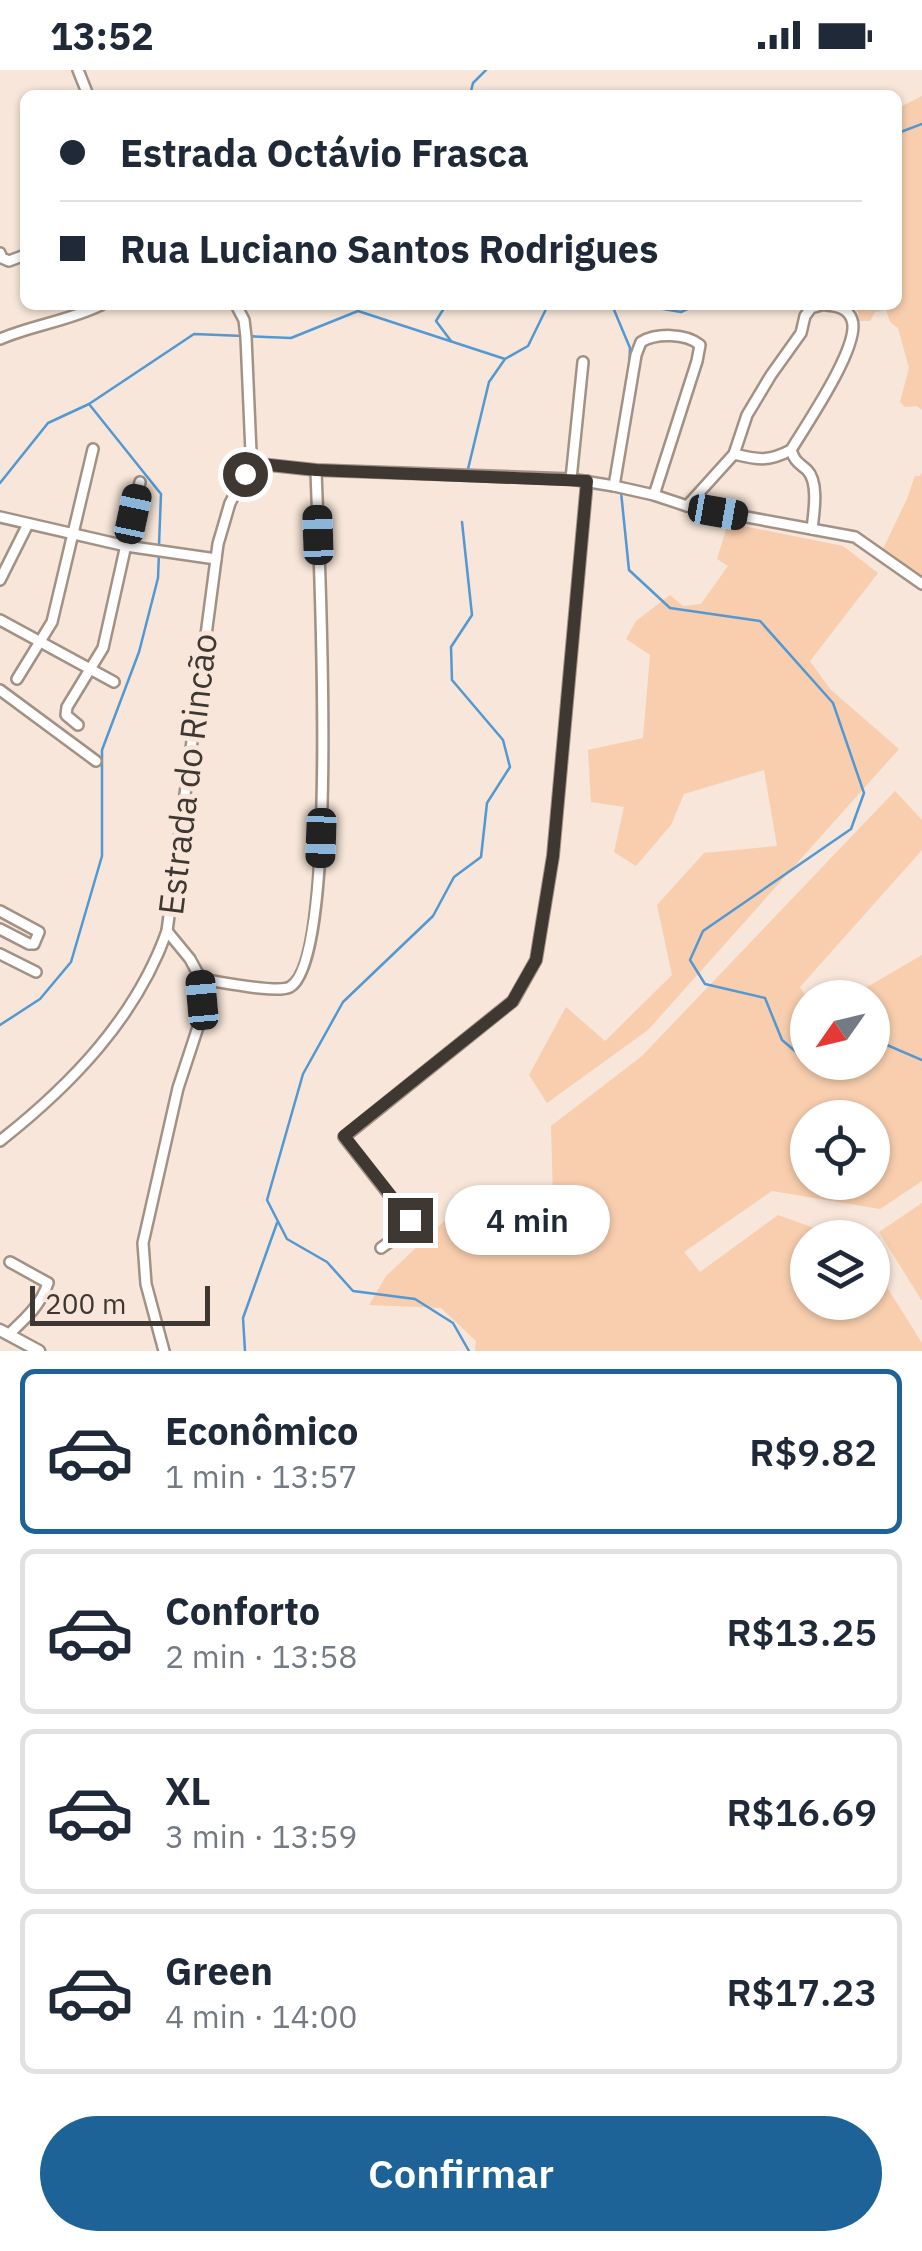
<!DOCTYPE html>
<html lang="pt">
<head>
<meta charset="utf-8">
<style>
  :root { --surface:#fff; --page:#f6f6f7; --text:#1f2937; --muted:#747a83; --line:#e0e1e3; --accent:#1d6397 }
  body { margin:0; font-family:"IBM Plex Sans",sans-serif; background:var(--page); color:var(--text); height:100vh; display:flex; flex-direction:column; font-size:38px; white-space:nowrap }
  * { box-sizing:border-box; margin:0 }
  p { font-size:32px; color:var(--muted) }
  .icon { flex:none; width:55px; height:55px; fill:none; stroke:currentColor; stroke-width:2; stroke-linecap:round; stroke-linejoin:round }
  .map { position:relative; height:1281px; overflow:hidden }
  .drawer { display:flex; flex-direction:column; background:var(--surface); flex:1 }
  .drawer>* { flex:none }
  .top-card { position:absolute; left:20px; top:20px; width:882px; height:220px; border-radius:15px; box-shadow:0 2px 8px #0004; display:grid; align-content:center; height:220px; padding:0 40px; background:var(--surface) }
  .needle { width:65px; rotate:236deg }
  .fabs { position:absolute; left:790px; top:910px; display:grid; gap:20px }
  .fabs a { display:grid; place-items:center; width:100px; height:100px; border-radius:50%; background:var(--surface); box-shadow:0 2px 8px #0004; font-size:50px }
  .scale { position:absolute; left:30px; bottom:25px; width:180px; box-sizing:border-box; padding-left:10px; border:5px solid #3e3732; border-top:0; font-size:28px; line-height:35px; white-space:nowrap; color:#3e3732; -webkit-text-stroke:8px #f7e6d9; paint-order:stroke }
  .end { position:absolute; width:45px; height:45px; margin:-22px; border:12px solid #3e3732; background:#fff; box-shadow:0 0 0 5px #fff }
  .from { border-radius:50% }
  .bubble { position:absolute; height:70px; border-radius:35px; background:var(--surface); box-shadow:0 2px 8px #0004; font-size:32px; font-weight:600; line-height:70px; text-align:center }
  .car { position:absolute; width:30px; height:60px; margin:-30px -15px; border-radius:12px; box-shadow:0 0 8px 2px #0007; background:linear-gradient(#222 24%,#8ab4d8 0 40%,#222 0 76%,#8ab4d8 0 86%,#222 0) }
  .top-card b { display:flex; align-items:center; gap:35px; height:95px; font-size:38px }
  .top-card b+b { border-top:2px solid var(--line) }
  .top-card i { width:25px; height:25px; background:var(--text) }
  ul { padding:18px 0 0; list-style:none }
  li { display:flex; align-items:center; gap:30px; height:165px; margin:0 20px 15px; padding:0 20px; border:5px solid var(--line); border-radius:15px }
  li div { flex:1 }
  li b { display:block; font-size:38px }
  li em { font-style:normal; font-weight:600 }
  li.current { border-color:var(--accent) }
  li>.icon { width:90px; height:90px; stroke-width:1.5 }
  .action { display:flex; gap:20px; margin-top:auto; padding:20px 40px }
  .action a { flex:1; height:115px; border-radius:60px; background:var(--accent); color:#fff; font-size:40px; font-weight:600; line-height:115px; text-align:center }
  .status { display:flex; justify-content:space-between; align-items:center; height:70px; padding:0 50px; background:var(--surface); direction:ltr }
  .status svg { height:28px; fill:currentColor }
  .map>svg:first-child { display:block }
</style>
</head>
<body>
<div class="status"><b>13:52</b><svg viewBox="0 0 49 12"><path d="M0 12V9h3v3zM5 12V6h3v6zM10 12V3h3v9zM15 12V0h3v12zM26 1h20v11H26zM47 4h2v5h-2z"/></svg></div>
<div class="map">
<svg width="922" height="1281" viewBox="0 0 922 1281">
  <rect width="100%" height="100%" fill="#f7e6d9"/>
  <g fill="#f8ceae" fill-rule="evenodd">
    <path d="M922,26V340L917,336L905,337L900,332L909,298L898,258L890,252L886,240L875,242L870,251H859L858,242L852,235H898V38Z"/>
    <path d="M922,402V506L919,507L882,481L907,429L915,406H920Z"/>
    <path d="M728,453L843,476L878,503L810,591L830,619L899,679L648,960L547,1033L529,1005L566,937L605,971L672,905L657,835L704,783L777,776L764,700L684,724L671,755L636,796L614,782L624,737L591,732L588,680L643,668L650,585L626,569L636,551L670,525L683,536L701,534L728,496L717,489Z"/>
    <path d="M895,721L922,750V780L800,917L807,928L808,992H872V928L850,927L922,885V1111L880,1139L772,1121L684,1182L700,1202L778,1145L839,1167L808,1168V1232H872L873,1195L922,1273V1281H475L476,1271L441,1238L369,1235L386,1206L470,1127L516,1153L553,1129L551,1056L642,986ZM808,1048H872V1112H808Z"/>
    <path d="M922,1133V1231L879,1162Z"/>
  </g>
  <g fill="none" stroke-linecap="round" stroke-linejoin="round">
    <g stroke="#5398d2" stroke-width="2.5">
      <path d="M470,25L473,13L486,0"/>
      <path d="M898,63L922,54"/>
      <path d="M446,235L436,251L451,271"/>
      <path d="M612,235L630,278L629,300"/>
      <path d="M640,235L681,242L696,235"/>
      <path d="M468,399L489,312L505,289"/>
      <path d="M0,413L48,353L89,334"/>
      <path d="M621,422L629,500L670,538L760,551L833,633L864,723L851,759L703,861L690,890L705,914L765,928L782,970L808,992"/>
      <path d="M462,452L472,545L451,577L452,610L503,670L510,697L487,733L481,787L454,807L433,846L343,932L303,1004L267,1130L287,1169L327,1192L353,1221L415,1229L453,1253L469,1281"/>
      <path d="M159,475L161,424L89,334L194,264L291,268L358,241L505,289L528,276L548,235"/>
      <path d="M0,955L40,929L71,892L102,786V680L139,582L158,508L159,483"/>
      <path d="M872,974L880,972L922,990"/>
      <path d="M245,1281L243,1248L277,1153"/>
    </g>
    <defs>
      <g id="minor">
        <path d="M78,0L88,25"/>
        <path d="M0,183L2,188L9,191L25,185"/>
        <path d="M0,269C33,255 68,251 101,235"/>
        <path d="M251,383L261,394L269,395L316,400L571,409L614,416L654,425L687,436L855,467L922,514"/>
        <path d="M734,384C759,390 768,392 791,380"/>
        <path d="M571,409L583,292"/>
        <path d="M614,416L636,285L641,272C656,263 686,263 700,275L697,291L654,425"/>
        <path d="M687,436L734,384L747,345L771,305L801,263L805,246L811,238L821,235"/>
        <path d="M0,447L126,476L216,489"/>
        <path d="M812,459C814,442 819,412 807,400C798,392 795,392 791,380C806,355 861,275 852,250C848,238 837,236 826,235"/>
        <path d="M0,510L28,454"/>
        <path d="M0,550L114,612"/>
        <path d="M17,609L52,552L93,379"/>
        <path d="M0,620L96,691"/>
        <path d="M78,655L66,645L67,637L103,578L140,412"/>
        <path d="M0,841L39,862L34,874H29L0,859"/>
        <path d="M0,884L36,902"/>
        <path d="M200,909C217,911 277,924 290,917C341,888 318,471 316,400"/>
        <path d="M0,1071C71,1015 136,948 167,861L218,474L230,433L245,405L251,383L246,267L244,250L236,235"/>
        <path d="M381,1178L409,1158V1150L344,1067L513,931L536,890L553,786L587,411"/>
        <path d="M9,1264C25,1249 41,1235 48,1213L10,1192"/>
        <path d="M164,1281L146,1214L143,1173L178,1018L200,951L202,929L197,902L190,889L167,861"/>
      </g>
      <path id="major" d="M0,1260L39,1281"/>
    </defs>
    <use href="#minor" stroke="#a29286" stroke-width="14"/>
    <use href="#major" stroke="#a29286" stroke-width="15"/>
    <use href="#minor" stroke="#fff" stroke-width="9"/>
    <use href="#major" stroke="#fff" stroke-width="10"/>
  </g>
  <g fill="none" stroke-linecap="round" stroke-linejoin="round">
    <path stroke="#3e3732" stroke-width="12" d="M245,404L261,394L316,400L587,411L553,786L536,890L512,932L344,1066L410,1150"/>
  </g>
  <g text-anchor="middle" dominant-baseline="central" stroke-width="10" stroke-linejoin="round" paint-order="stroke">
    <g font-size="35" fill="#3e3732" stroke="#f7e6d9">
      <text transform="translate(187 704) rotate(-83)">Estrada do Rincão</text>
    </g>
  </g>
</svg>
<div class="fabs">
<a><svg class="needle" viewBox="-14 -14 28 28"><path d="M0-13l5 13h-10z" fill="#e53935"/><path d="M0 13l5-13h-10z" fill="#747a83"/></svg></a>
<a><svg class="icon" aria-label="locate" viewBox="0 0 24 24"><circle cx="12" cy="12" r="6"/><path d="M12 2v4M12 18v4M2 12h4M18 12h4"/></svg></a>
<a><svg class="icon" aria-label="layers" viewBox="0 0 24 24"><path d="M12 4l9 5-9 5-9-5zM3 14l9 5 9-5"/></svg></a>
</div>
<div class="scale">200 m</div>
<i class="end from" style="left:245px;top:404px"></i>
<i class="end" style="left:410px;top:1150px"></i>
<div class="bubble" style="left:445px;top:1115px;width:165px">4 min</div>
<i class="car" style="left:718px;top:442px;rotate:100deg"></i>
<i class="car" style="left:133px;top:444px;rotate:12deg"></i>
<i class="car" style="left:318px;top:465px;rotate:358deg"></i>
<i class="car" style="left:321px;top:768px;rotate:182deg"></i>
<i class="car" style="left:202px;top:930px;rotate:355deg"></i>
<div class="top-card">
<b><i class="from"></i>Estrada Octávio Frasca</b>
<b><i></i>Rua Luciano Santos Rodrigues</b>
</div>
</div>
<section class="drawer">
<ul>
<li class="current"><svg class="icon" aria-label="car" viewBox="0 0 24 24"><path d="M5 17H2v-5l4-1 3-4h7l3 4 3 1v5h-3M9 17h6M6 11h13"/><circle cx="7" cy="17" r="2"/><circle cx="17" cy="17" r="2"/></svg><div><b>Econômico</b><p>1 min · 13:57</p></div><em>R$9.82</em></li>
<li><svg class="icon" aria-label="car" viewBox="0 0 24 24"><path d="M5 17H2v-5l4-1 3-4h7l3 4 3 1v5h-3M9 17h6M6 11h13"/><circle cx="7" cy="17" r="2"/><circle cx="17" cy="17" r="2"/></svg><div><b>Conforto</b><p>2 min · 13:58</p></div><em>R$13.25</em></li>
<li><svg class="icon" aria-label="car" viewBox="0 0 24 24"><path d="M5 17H2v-5l4-1 3-4h7l3 4 3 1v5h-3M9 17h6M6 11h13"/><circle cx="7" cy="17" r="2"/><circle cx="17" cy="17" r="2"/></svg><div><b>XL</b><p>3 min · 13:59</p></div><em>R$16.69</em></li>
<li><svg class="icon" aria-label="car" viewBox="0 0 24 24"><path d="M5 17H2v-5l4-1 3-4h7l3 4 3 1v5h-3M9 17h6M6 11h13"/><circle cx="7" cy="17" r="2"/><circle cx="17" cy="17" r="2"/></svg><div><b>Green</b><p>4 min · 14:00</p></div><em>R$17.23</em></li>
</ul>
<div class="action"><a>Confirmar</a></div>
</section>
</body>
</html>
